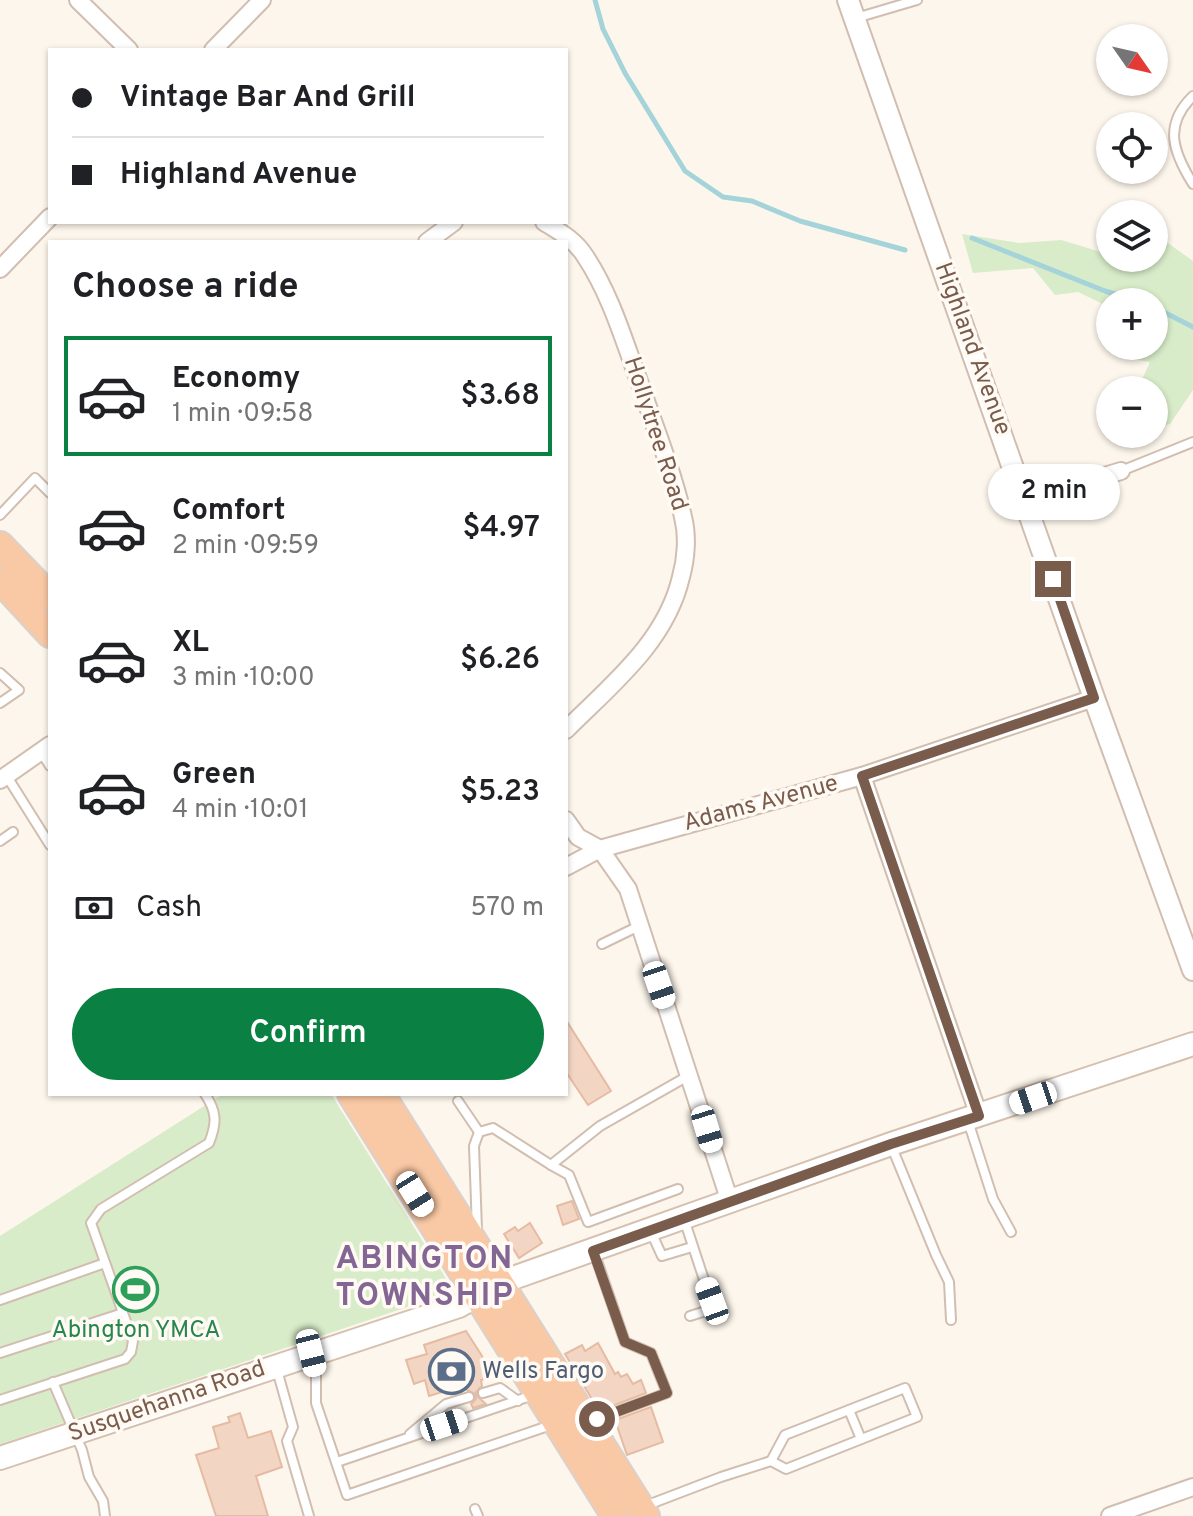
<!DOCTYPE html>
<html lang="en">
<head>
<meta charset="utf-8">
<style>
  :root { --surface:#fff; --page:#f2f2f2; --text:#202124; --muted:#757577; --line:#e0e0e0; --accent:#0b8043 }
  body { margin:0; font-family:Overpass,sans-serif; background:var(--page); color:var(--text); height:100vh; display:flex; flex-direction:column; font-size:30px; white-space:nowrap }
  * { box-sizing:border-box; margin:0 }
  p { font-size:26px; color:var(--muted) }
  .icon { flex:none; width:44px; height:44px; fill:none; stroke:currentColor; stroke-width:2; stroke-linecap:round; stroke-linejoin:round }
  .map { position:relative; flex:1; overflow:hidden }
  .side { position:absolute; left:48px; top:240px; width:520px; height:856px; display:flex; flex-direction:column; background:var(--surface); border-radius:0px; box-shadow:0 2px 6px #0004 }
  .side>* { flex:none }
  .guide { position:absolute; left:48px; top:48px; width:520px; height:176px; border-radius:0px; box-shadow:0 2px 6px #0004; display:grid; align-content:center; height:176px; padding:0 24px; background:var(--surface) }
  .needle { width:52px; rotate:124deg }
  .controls { position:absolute; left:1096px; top:24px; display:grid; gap:16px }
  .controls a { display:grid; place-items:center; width:72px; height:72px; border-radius:50%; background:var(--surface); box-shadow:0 2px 6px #0004; font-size:40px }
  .end { position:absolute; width:36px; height:36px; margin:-18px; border:10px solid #7a5c4d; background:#fff; box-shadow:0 0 0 4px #fff }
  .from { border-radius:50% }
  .bubble { position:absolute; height:56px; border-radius:28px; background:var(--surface); box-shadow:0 2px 6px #0004; font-size:26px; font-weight:600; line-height:56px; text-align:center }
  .car { position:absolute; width:24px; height:48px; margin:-24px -12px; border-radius:10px; box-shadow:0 0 6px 2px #0007; background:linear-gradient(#fff 24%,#345 0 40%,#fff 0 76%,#345 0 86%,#fff 0) }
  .guide b { display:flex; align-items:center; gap:28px; height:76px; font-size:30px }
  .guide b+b { border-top:2px solid var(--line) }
  .guide i { width:20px; height:20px; background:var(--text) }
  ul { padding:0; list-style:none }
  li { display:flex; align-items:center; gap:24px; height:120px; margin:0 16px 12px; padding:0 8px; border:4px solid transparent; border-radius:0px }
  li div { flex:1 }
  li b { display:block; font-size:30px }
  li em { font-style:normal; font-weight:600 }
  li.selected { border-color:var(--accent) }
  li>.icon { width:72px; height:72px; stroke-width:1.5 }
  h2 { padding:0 24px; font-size:36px; line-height:96px }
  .pay { display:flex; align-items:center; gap:20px; height:88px; padding:0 24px; font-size:30px }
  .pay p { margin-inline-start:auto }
  .action { display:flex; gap:16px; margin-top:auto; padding:16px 24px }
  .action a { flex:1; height:92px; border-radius:48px; background:var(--accent); color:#fff; font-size:32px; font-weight:600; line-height:92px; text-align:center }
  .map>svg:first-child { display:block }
</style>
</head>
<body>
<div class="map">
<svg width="1193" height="1516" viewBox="0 0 1193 1516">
  <rect width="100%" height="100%" fill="#fdf6ec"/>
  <g fill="#d8ecc9">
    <path d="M1154,233L1193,261V390L1170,424L1154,428V390H1141L1140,384L1150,362L1117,356L1114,346H1154V302H1110V332L1101,303L1078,292L1055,295L1033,268L973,273L962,234L1020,243L1061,240L1101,252L1113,261L1115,258H1154Z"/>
    <path d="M223,1094H331L450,1285L446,1294L0,1444V1236Z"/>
  </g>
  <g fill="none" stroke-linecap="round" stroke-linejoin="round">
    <g stroke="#a5d3da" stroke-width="5">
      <path d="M595,0L603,29L625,73L685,171L723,197L752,201L800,221L905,250"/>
      <path d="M972,238L1105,291L1141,302"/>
      <path d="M1154,307L1193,327"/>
    </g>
  </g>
  <g fill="#f3d5c3" stroke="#e6bba3" stroke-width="2">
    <path d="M566,1020L611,1091L588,1105L566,1072Z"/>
    <path d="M572,1201L579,1219L563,1225L557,1206Z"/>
    <path d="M530,1223L542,1243L519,1258L504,1234L515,1227L518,1231Z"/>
    <path d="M466,1331L482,1356L490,1378L481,1380L482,1386L476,1392L478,1397L486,1404L473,1408L471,1404L476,1399L475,1394L467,1390L465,1385L429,1396L425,1380L414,1384L406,1360L427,1354L424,1345Z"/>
    <path d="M598,1343L615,1374L618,1372L621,1377L627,1374L633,1384L641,1380L646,1393L599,1411L565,1354L582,1345L585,1351Z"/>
    <path d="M651,1407L663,1442L627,1455L615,1420Z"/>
    <path d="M240,1413L248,1438L271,1431L282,1467L256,1476L268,1516H216L196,1455L219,1448L213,1427L230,1422L228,1417Z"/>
  </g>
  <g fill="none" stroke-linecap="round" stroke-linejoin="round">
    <defs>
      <g id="service">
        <path d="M856,18L917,0"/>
        <path d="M1193,96C1163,125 1173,152 1193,184"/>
        <path d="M1121,471L1193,442"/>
        <path d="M0,515L35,478L50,493"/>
        <path d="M0,673L19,690L0,703"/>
        <path d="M41,752L50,766"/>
        <path d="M6,775L50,845"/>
        <path d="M0,841L13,832"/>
        <path d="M602,944L639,926"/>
        <path d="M458,1101L479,1132"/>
        <path d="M968,1121L993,1199L1011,1232"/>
        <path d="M891,1145L936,1255L949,1282L951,1320"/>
        <path d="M551,1165L569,1175L588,1222L678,1189"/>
        <path d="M684,1219L712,1304L709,1310L690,1316"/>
        <path d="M477,1230L474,1146L479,1132L493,1128L551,1165L600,1126L688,1076"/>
        <path d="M651,1232L662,1256L692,1247"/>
        <path d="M0,1300L105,1263"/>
        <path d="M0,1353L123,1313"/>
        <path d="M312,1358L316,1373V1403L347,1495L554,1424"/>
        <path d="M277,1370L293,1427L287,1441L309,1516"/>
        <path d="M53,1382L82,1450L89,1477L103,1501L105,1516"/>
        <path d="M483,1393L500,1388L518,1401"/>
        <path d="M0,1400L125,1359L131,1352L133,1341L91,1223L101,1209L209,1143C217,1123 217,1112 205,1094"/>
        <path d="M849,1410L861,1439"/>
        <path d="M592,1421L667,1393L651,1353L625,1342L594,1252"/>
        <path d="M410,1434L446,1404L469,1397"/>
        <path d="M337,1462L533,1395"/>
        <path d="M645,1506L721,1477L771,1461L785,1435L905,1388L917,1417L786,1469L771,1461"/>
        <path d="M475,1509L478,1516"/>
      </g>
      <g id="minor">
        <path d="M78,0L129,50"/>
        <path d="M213,50L262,0"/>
        <path d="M544,222C560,232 575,240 585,256C611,295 624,341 640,384C655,428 673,472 683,517C688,536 686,559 681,577C666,642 611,685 566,730"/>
        <path d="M427,242L454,222"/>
        <path d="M0,269L50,217"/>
        <path d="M1025,500L1121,471"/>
        <path d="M862,776L979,1116"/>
        <path d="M0,780L50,745"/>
        <path d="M566,820L578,837L600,849L628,889L730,1202"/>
        <path d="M566,867L600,849L862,776L1094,698"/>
        <path d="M1110,1516L1193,1487"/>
      </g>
      <path id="tertiary" d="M848,0L1094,698L1193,970"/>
      <path id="secondary" d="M0,1458L459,1306L499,1283L891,1144L1193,1044"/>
      <g id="trunk">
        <path d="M0,545L50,597"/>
        <path d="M0,580L50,634"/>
        <path d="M351,1094L615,1516"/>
        <path d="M381,1094L646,1516"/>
      </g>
    </defs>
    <use href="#service" stroke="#d1beb0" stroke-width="12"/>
    <use href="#minor" stroke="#d1beb0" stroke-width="20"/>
    <use href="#tertiary" stroke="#d1beb0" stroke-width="24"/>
    <use href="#secondary" stroke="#d6c0b0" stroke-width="26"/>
    <use href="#trunk" stroke="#dad1cd" stroke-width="30"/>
    <use href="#service" stroke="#fff" stroke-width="8"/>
    <use href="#minor" stroke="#fff" stroke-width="16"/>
    <use href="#tertiary" stroke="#fff" stroke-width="20"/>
    <use href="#secondary" stroke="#fff" stroke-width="22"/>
    <use href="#trunk" stroke="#f9c8a4" stroke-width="26"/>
  </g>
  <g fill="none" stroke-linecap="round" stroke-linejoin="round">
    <path stroke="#7a5c4d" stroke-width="10" d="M597,1419L667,1393L651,1353L625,1342L593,1251L891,1144L979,1116L862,776L1094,698L1053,579"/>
  </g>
  <defs>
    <symbol id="stadium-ring" viewBox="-11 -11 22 22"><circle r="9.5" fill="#fffaf3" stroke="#2e9e5b" stroke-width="1.5"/><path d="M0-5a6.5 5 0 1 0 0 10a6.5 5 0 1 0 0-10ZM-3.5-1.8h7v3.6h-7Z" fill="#2e9e5b"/></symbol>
    <symbol id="bank-ring" viewBox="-11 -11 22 22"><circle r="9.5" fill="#fffaf3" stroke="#5c6f8a" stroke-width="1.5"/><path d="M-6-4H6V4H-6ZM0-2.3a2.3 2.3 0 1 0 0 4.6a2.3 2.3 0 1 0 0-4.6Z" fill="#5c6f8a"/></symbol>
  </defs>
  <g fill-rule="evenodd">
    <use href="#stadium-ring" x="110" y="1264" width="51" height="51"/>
    <use href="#bank-ring" x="426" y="1346" width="51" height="51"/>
  </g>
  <g text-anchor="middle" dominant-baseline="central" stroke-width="7" stroke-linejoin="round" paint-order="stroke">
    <g font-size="24" fill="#7a5c4d" stroke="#fffaf3">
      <text transform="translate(972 349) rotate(70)">Highland Avenue</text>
      <text transform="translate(655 434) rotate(72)">Hollytree Road</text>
      <text transform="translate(761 804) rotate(-15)">Adams Avenue</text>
      <text transform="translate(167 1402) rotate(-19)">Susquehanna Road</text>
    </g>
    <g font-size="24" fill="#27864d" stroke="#fffaf3">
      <text x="136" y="1331">Abington YMCA</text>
    </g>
    <g font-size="24" fill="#4e5e75" stroke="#fffaf3" text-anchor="start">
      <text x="482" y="1372">Wells Fargo</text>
    </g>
    <g font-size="32" font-weight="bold" letter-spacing="2" fill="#846695" stroke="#fffaf3">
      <text x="425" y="1260">ABINGTON<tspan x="425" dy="37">TOWNSHIP</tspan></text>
    </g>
  </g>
</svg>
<div class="controls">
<a><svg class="needle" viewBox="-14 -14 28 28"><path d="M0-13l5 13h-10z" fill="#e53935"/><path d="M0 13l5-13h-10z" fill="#757577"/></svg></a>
<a><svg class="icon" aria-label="locate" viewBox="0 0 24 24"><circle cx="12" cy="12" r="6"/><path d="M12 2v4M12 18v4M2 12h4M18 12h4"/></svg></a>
<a><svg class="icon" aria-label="layers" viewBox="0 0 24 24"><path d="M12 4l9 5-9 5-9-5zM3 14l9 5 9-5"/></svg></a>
<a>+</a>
<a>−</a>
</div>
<i class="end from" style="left:597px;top:1419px"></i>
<i class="end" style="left:1053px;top:579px"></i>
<div class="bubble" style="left:988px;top:464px;width:132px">2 min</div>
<i class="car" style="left:659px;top:985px;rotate:161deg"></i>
<i class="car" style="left:1033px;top:1098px;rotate:251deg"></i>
<i class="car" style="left:707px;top:1129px;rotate:163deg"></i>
<i class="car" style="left:415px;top:1194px;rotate:148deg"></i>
<i class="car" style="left:712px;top:1301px;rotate:340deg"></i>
<i class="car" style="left:311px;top:1353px;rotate:166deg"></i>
<i class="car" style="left:444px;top:1425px;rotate:72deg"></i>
<div class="guide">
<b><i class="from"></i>Vintage Bar And Grill</b>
<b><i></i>Highland Avenue</b>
</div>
<section class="side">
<h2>Choose a ride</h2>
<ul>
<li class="selected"><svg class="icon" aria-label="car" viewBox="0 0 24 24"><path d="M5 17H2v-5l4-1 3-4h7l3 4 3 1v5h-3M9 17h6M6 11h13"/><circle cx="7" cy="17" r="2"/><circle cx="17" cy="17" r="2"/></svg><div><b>Economy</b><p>1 min · 09:58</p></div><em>$3.68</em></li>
<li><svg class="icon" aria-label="car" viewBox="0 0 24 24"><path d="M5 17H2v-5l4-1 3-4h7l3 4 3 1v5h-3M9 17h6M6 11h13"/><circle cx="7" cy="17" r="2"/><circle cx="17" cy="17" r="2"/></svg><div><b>Comfort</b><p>2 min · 09:59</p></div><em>$4.97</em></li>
<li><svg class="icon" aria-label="car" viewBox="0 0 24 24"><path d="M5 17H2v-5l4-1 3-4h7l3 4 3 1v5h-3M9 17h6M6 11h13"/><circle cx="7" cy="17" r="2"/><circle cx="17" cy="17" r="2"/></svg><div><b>XL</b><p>3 min · 10:00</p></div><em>$6.26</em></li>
<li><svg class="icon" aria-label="car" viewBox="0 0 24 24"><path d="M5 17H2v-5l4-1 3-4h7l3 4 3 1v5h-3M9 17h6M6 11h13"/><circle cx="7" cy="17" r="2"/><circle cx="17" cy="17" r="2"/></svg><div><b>Green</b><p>4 min · 10:01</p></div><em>$5.23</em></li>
</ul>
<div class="pay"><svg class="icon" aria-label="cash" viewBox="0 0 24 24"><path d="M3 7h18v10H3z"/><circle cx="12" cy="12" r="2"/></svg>Cash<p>570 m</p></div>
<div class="action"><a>Confirm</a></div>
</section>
</div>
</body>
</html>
